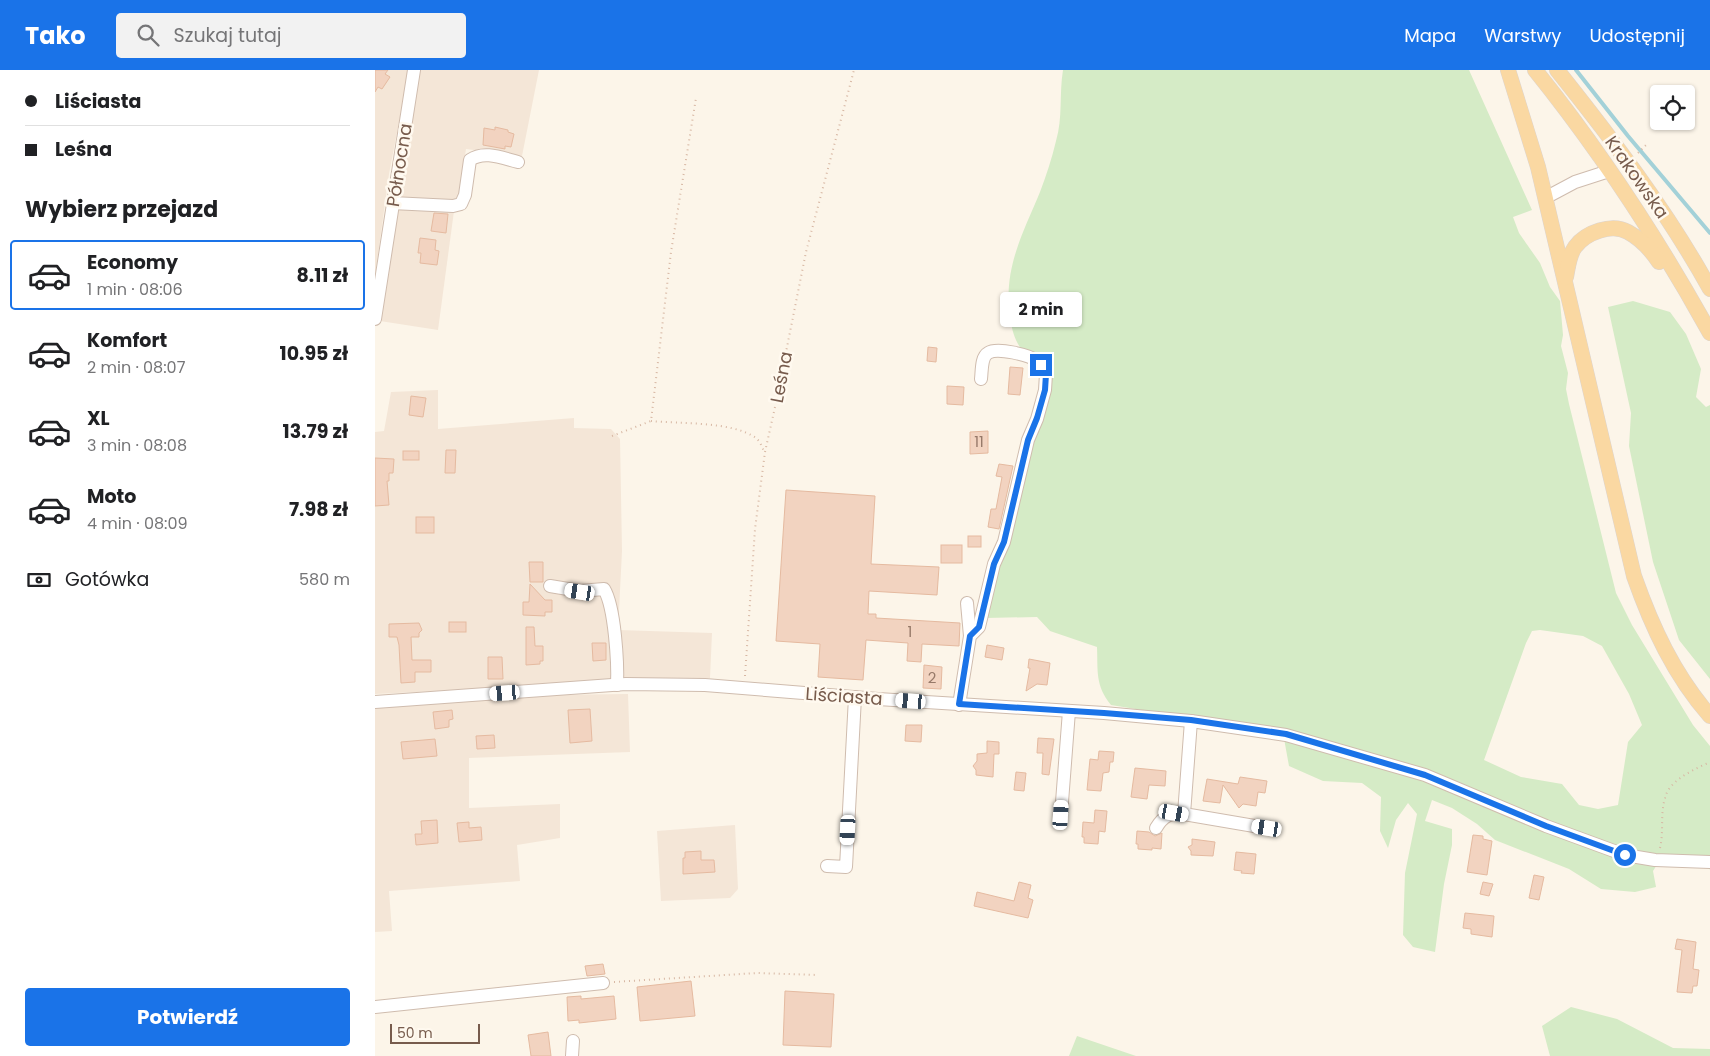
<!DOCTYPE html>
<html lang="pl">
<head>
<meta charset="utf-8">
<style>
  :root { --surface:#fff; --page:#f2f2f2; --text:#202124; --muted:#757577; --line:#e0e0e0; --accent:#1a73e8 }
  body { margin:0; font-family:Poppins,sans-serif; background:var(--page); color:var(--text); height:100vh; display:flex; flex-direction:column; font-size:19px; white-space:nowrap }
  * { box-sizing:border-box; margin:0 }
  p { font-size:16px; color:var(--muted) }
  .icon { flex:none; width:28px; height:28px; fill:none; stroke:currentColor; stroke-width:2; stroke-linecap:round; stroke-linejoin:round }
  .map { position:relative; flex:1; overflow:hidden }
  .panel { display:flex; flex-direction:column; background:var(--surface); width:375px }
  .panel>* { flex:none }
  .top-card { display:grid; align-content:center; height:110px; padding:0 25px; background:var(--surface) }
  .tools { position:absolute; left:1275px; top:15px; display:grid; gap:10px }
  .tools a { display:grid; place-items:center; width:45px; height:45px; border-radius:5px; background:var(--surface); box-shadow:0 1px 4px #0004; font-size:25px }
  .scale { position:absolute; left:15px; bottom:12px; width:90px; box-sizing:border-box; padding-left:5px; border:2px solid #775b4c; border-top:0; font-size:14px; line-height:18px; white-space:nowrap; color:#775b4c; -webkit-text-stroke:4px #fff9ef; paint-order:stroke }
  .end { position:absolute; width:22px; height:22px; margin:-11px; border:6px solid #1a73e8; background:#fff; box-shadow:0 0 0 2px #fff }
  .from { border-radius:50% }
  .bubble { position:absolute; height:35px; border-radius:5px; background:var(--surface); box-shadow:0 1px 4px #0004; font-size:16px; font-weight:700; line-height:35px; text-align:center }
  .car { position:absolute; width:15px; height:30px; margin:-15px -8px; border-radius:6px; box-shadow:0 0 4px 1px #0007; background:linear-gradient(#fff 24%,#345 0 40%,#fff 0 76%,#345 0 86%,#fff 0) }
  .top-card b { display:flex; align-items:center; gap:18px; height:48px; font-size:19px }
  .top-card b+b { border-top:1px solid var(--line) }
  .top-card i { width:12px; height:12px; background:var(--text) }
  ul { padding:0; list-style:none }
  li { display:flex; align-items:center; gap:15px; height:70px; margin:0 10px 8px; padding:0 15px; border:2px solid transparent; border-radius:5px }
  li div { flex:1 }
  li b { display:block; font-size:19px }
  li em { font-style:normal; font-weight:700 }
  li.on { border-color:var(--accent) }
  li>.icon { width:45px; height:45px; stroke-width:1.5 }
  h2 { padding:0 25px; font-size:22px; line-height:60px }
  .pay { display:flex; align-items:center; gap:12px; height:55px; padding:0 25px; font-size:19px }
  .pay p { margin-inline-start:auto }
  .cta { display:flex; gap:10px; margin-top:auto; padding:10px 25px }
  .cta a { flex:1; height:58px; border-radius:5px; background:var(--accent); color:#fff; font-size:20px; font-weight:700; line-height:58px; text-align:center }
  header { display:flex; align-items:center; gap:30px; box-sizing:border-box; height:70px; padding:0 25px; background:var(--accent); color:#fff }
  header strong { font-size:24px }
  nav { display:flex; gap:28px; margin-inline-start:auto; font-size:18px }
  .search { width:350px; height:45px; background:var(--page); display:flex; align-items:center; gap:12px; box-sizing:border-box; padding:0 18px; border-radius:5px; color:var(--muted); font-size:19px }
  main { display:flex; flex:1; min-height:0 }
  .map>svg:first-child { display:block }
</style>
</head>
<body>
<header>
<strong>Tako</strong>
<div class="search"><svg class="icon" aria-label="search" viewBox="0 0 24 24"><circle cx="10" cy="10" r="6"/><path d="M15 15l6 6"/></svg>Szukaj tutaj</div>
<nav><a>Mapa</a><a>Warstwy</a><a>Udostępnij</a></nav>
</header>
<main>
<section class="panel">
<div class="top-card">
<b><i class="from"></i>Liściasta</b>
<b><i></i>Leśna</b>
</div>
<h2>Wybierz przejazd</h2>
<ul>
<li class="on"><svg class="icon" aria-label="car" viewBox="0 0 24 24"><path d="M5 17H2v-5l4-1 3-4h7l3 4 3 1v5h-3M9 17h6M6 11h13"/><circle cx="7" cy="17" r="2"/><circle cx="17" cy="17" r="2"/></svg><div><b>Economy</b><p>1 min · 08:06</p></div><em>8.11 zł</em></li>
<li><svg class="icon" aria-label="car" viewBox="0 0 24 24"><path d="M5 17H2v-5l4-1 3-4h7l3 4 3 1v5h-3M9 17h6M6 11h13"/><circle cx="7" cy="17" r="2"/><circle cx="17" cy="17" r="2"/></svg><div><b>Komfort</b><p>2 min · 08:07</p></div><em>10.95 zł</em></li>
<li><svg class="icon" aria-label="car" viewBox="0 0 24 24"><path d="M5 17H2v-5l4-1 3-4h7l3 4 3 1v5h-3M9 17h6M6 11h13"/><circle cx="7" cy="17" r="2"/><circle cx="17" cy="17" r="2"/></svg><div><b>XL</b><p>3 min · 08:08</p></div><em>13.79 zł</em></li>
<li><svg class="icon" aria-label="car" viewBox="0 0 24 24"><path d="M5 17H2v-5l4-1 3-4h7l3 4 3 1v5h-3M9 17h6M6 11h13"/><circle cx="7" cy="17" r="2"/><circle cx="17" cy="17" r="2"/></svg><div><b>Moto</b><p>4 min · 08:09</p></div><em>7.98 zł</em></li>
</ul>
<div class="pay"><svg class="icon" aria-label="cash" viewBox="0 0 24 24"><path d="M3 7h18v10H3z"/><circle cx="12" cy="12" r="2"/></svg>Gotówka<p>580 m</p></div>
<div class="cta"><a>Potwierdź</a></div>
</section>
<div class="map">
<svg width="1335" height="986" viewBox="0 0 1335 986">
  <rect width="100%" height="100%" fill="#fcf5e9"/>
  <g fill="#f4e6d7">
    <path d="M0,0H34L14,104L0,207Z"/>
    <path d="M43,0H164L147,86L91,79L83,129L76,133L21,130Z"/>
    <path d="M22,138L79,141L63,260L5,251Z"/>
    <path d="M63,320V359L199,348V358L236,359L245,369L247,481L243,560L337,563L335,608L0,624V362L9,361L16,322Z"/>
    <path d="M253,624L255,682L94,688V738L185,734V768L142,775L145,811L14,821L17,861L0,862V638L171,625Z"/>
    <path d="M360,755L363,819L355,828L286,831L282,761Z"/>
  </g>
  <g fill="#d5ebc6" fill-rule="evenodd">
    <path d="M688,0H1094L1157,140L1138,147L1144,163L1165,193L1175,217L1185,231L1188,265L1186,276L1193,303L1191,319L1194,334L1241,523L1257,555L1318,655L1335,676V800L1332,793L1285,790L1278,801L1281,817L1260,822L1226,819L1194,799L1120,770L1102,754L1077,738L1057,730L1050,751L1077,759V775L1069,814L1060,882L1038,877L1028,865L1030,803L1042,744L1033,733L1021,750L1013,778L1005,761L1006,727L987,713L948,711L914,696L908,663L736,635C720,615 723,601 722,577L675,561L662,547L611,548L618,511L635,467L649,415L657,370L672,337L674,313C664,300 651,288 643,274C638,265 636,255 635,245C628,199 648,163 665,122C671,106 677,88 681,71C688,48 684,24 688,0ZM1165,560L1208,566L1227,576L1254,624L1267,655L1253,672L1243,735L1223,739L1204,735L1187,714L1146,707L1109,690L1151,573L1157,561Z"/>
    <path d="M1258,231L1295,242L1311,264L1326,299L1321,327L1331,337L1335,335V609L1304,570L1278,492L1254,376L1256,343L1233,237Z"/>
    <path d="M1196,937L1242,949L1298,978L1335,979V986H1175L1167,956Z"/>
    <path d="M702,966L761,986H694Z"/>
  </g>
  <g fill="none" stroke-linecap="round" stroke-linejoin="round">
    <path stroke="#a3d1d8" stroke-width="4" d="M1201,0L1253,66L1335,163"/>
  </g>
  <g fill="#f2d3c0" stroke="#e5baa0">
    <path d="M0,0H13L10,4L15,7L7,19L3,17L0,22Z"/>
    <path d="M120,57L133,60V62L139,64L136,77L130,76V79L108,75L109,58L120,60Z"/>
    <path d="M59,143L73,144L71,163L56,161Z"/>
    <path d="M45,168L61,170L60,180L64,181L62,195L45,193L46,183H43Z"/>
    <path d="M553,277L562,278L561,292L552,291Z"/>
    <path d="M635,297L648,298L645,325L633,324Z"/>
    <path d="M572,316L589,317L588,335L572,334Z"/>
    <path d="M36,326L51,328L48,347L34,345Z"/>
    <path d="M613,361V383L595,384V362Z"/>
    <path d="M71,380H81L80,403H70Z"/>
    <rect x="28" y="381" width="16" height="9"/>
    <path d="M0,388L19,389L18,403H14V411H12L14,435L0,436Z"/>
    <path d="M624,394L638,396L624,459L613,457L616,439H621L627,407L621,406Z"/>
    <path d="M411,420L500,426L496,494L564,497L562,525L494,521L493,544H501V548L585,553L584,576L547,574L546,592L532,591L533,573L491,570L488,610L443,607L445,574L401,571Z"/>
    <rect x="41" y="447" width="18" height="16"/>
    <rect x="593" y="466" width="13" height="11"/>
    <rect x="566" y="475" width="21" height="18"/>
    <path d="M154,492H168V512H155Z"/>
    <path d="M155,514L170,530H177V542H170V546L148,545V532H154Z"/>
    <rect x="74" y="552" width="17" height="10"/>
    <path d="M44,553L47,560L44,563V567H36L37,590H56V602H40V612L26,613L24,575L22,567H14V554Z"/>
    <path d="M151,557H159L160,576H168V591H165V594L151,595Z"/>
    <path d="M217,573H231V590L218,591Z"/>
    <path d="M612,575L629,578L627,590L610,587Z"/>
    <path d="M113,587H127L128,609H113Z"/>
    <path d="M654,589L675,593L672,615L662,614L651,621L655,598H653Z"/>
    <path d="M549,595L567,597L566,619L548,618Z"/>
    <path d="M215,639L217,671L195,673L193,640Z"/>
    <path d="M77,640L78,649L74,650V657L60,659L58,642Z"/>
    <path d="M531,655H547L546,672L530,671Z"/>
    <path d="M119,665L120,678L102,679L101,666Z"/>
    <path d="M663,668L679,669L674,705L667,704L668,683H662Z"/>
    <path d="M60,669L62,686L28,689L26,672Z"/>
    <path d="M612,671L624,672V684H619L618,707L601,705V700L598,696L602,691V684L612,683Z"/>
    <path d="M724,681L739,682L738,692H735L734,702L728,703L726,721L712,720L715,689L723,690Z"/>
    <path d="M760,698L791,701L790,716L774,715L772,729L756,727Z"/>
    <path d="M641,702L651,703L649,721L639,720Z"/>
    <path d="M865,707L892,711L890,723L883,722L881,736L868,734L864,738L848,715L845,733L828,731L832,709L863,714Z"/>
    <path d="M720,740L732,741L730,762L724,761L723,774L709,773V767H707L708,752L719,753Z"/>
    <path d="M62,750L63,773L41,775L40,764H47L46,751Z"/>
    <path d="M94,752V758L106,757L107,770L84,772L82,753Z"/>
    <path d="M762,761L774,762L780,766L787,763L786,779L777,778V780L763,779V774H761Z"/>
    <path d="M1098,765L1108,766V769L1117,771L1112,805L1092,802Z"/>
    <path d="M817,769L840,772L838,786L816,785V781L813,777L817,775Z"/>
    <path d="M326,781V790H339L340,802L308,804V788H310V782Z"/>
    <path d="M861,782L881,784L879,804L866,803L867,801L859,800Z"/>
    <path d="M1159,805L1169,807L1164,830L1154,828Z"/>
    <path d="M644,812L656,815L653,828L658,830L653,848L599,836L602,822L639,831Z"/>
    <path d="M1108,812L1118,814L1114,826L1105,824Z"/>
    <path d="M1090,843L1119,846L1117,867L1096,864V859L1088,858Z"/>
    <path d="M1302,869L1321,872L1318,899L1324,900L1322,916H1318L1317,923L1302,922L1307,880L1300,879Z"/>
    <path d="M228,894L230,904L212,906L210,896Z"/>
    <path d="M316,911L320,946L265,951L262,917Z"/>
    <path d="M410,921L459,924L456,977L408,975Z"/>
    <path d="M206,926V929L239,926L241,949L204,953V950L193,951L192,927Z"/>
    <path d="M173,962L176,986H156L153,965Z"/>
  </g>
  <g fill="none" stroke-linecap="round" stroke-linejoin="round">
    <defs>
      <g id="minor">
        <path d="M1170,128L1200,112L1234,101"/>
        <path d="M17,133L78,136L86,134L90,125L95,90C109,80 127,88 143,92"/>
        <path d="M0,249L39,0"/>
        <path d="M175,516L205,521L229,519C240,537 243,594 242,615"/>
        <path d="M592,533L595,566"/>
        <path d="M0,632L251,614L330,615L503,629L729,643L816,651L911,665L1050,705L1171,756L1250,785L1280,790L1335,792"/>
        <path d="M584,635L595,566L604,557L619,494L629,472L653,370L662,349L670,320L671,304C669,300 667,295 662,291C655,285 622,277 613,283C606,287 607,301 606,309"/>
        <path d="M816,651L809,744L891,758"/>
        <path d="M686,745L694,641"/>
        <path d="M781,758C788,746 796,742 809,744"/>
        <path d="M452,796L471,797L480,627"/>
        <path d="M0,937L228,913"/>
        <path d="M197,986L198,971"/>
      </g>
      <g id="major">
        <path d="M1133,0L1163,97L1259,506C1277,557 1299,605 1335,646"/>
        <path d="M1160,0C1226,82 1284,171 1335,263"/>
        <path d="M1182,0C1237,69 1292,141 1335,219"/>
        <path d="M1191,207C1193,197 1194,185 1200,177C1211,162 1237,153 1253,162C1266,169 1276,180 1284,192"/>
      </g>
    </defs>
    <use href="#minor" stroke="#cfbcae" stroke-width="14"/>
    <use href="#major" stroke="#dcd4d0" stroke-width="16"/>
    <g stroke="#d7b7a3" stroke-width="2" stroke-dasharray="1 4" stroke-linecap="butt">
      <path d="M1263,83L1273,73"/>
      <path d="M276,351C305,354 357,351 381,368C385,371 387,377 389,381"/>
      <path d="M237,366L276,351L296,182L321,28"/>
      <path d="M370,606L380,459L390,382L400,337L431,182L479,0"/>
      <path d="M1285,778C1289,762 1285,744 1290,728C1294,710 1320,699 1335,692"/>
      <path d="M239,912L382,903L443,905"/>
    </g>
    <use href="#minor" stroke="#fff" stroke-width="12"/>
    <use href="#major" stroke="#fad8a2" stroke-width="15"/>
  </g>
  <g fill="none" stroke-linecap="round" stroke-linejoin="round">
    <path stroke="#1a73e8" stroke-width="6" d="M666,295L671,304L670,320L662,348L653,370L629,472L619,494L604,557L595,566L584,634L729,643L816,650L911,664L1050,705L1171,756L1250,785"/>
  </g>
  <g text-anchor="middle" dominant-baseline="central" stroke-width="5" stroke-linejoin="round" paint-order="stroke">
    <g font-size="15" fill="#967969">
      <text x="604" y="371">11</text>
      <text x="535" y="561">1</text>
      <text x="557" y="607">2</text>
    </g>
    <g font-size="18" fill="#775b4c" stroke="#fff9ef">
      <text transform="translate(24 95) rotate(-81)">Północna</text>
      <text transform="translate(1262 107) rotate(55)">Krakowska</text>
      <text transform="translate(406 307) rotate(-79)">Leśna</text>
      <text transform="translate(469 626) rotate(4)">Liściasta</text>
    </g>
  </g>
</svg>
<div class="tools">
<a><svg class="icon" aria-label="locate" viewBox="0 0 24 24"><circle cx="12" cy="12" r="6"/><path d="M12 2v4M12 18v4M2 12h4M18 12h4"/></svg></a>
</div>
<div class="scale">50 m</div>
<i class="end from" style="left:1250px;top:785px"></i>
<i class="end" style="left:666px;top:295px"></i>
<div class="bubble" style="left:625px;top:222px;width:82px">2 min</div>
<i class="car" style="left:205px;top:522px;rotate:279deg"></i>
<i class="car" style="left:130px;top:623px;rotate:266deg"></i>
<i class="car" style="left:536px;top:631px;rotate:274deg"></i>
<i class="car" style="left:799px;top:743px;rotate:100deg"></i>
<i class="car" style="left:686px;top:745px;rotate:4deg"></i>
<i class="car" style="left:892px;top:758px;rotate:279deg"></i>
<i class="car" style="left:473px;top:760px;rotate:183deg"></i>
</div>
</main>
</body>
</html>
